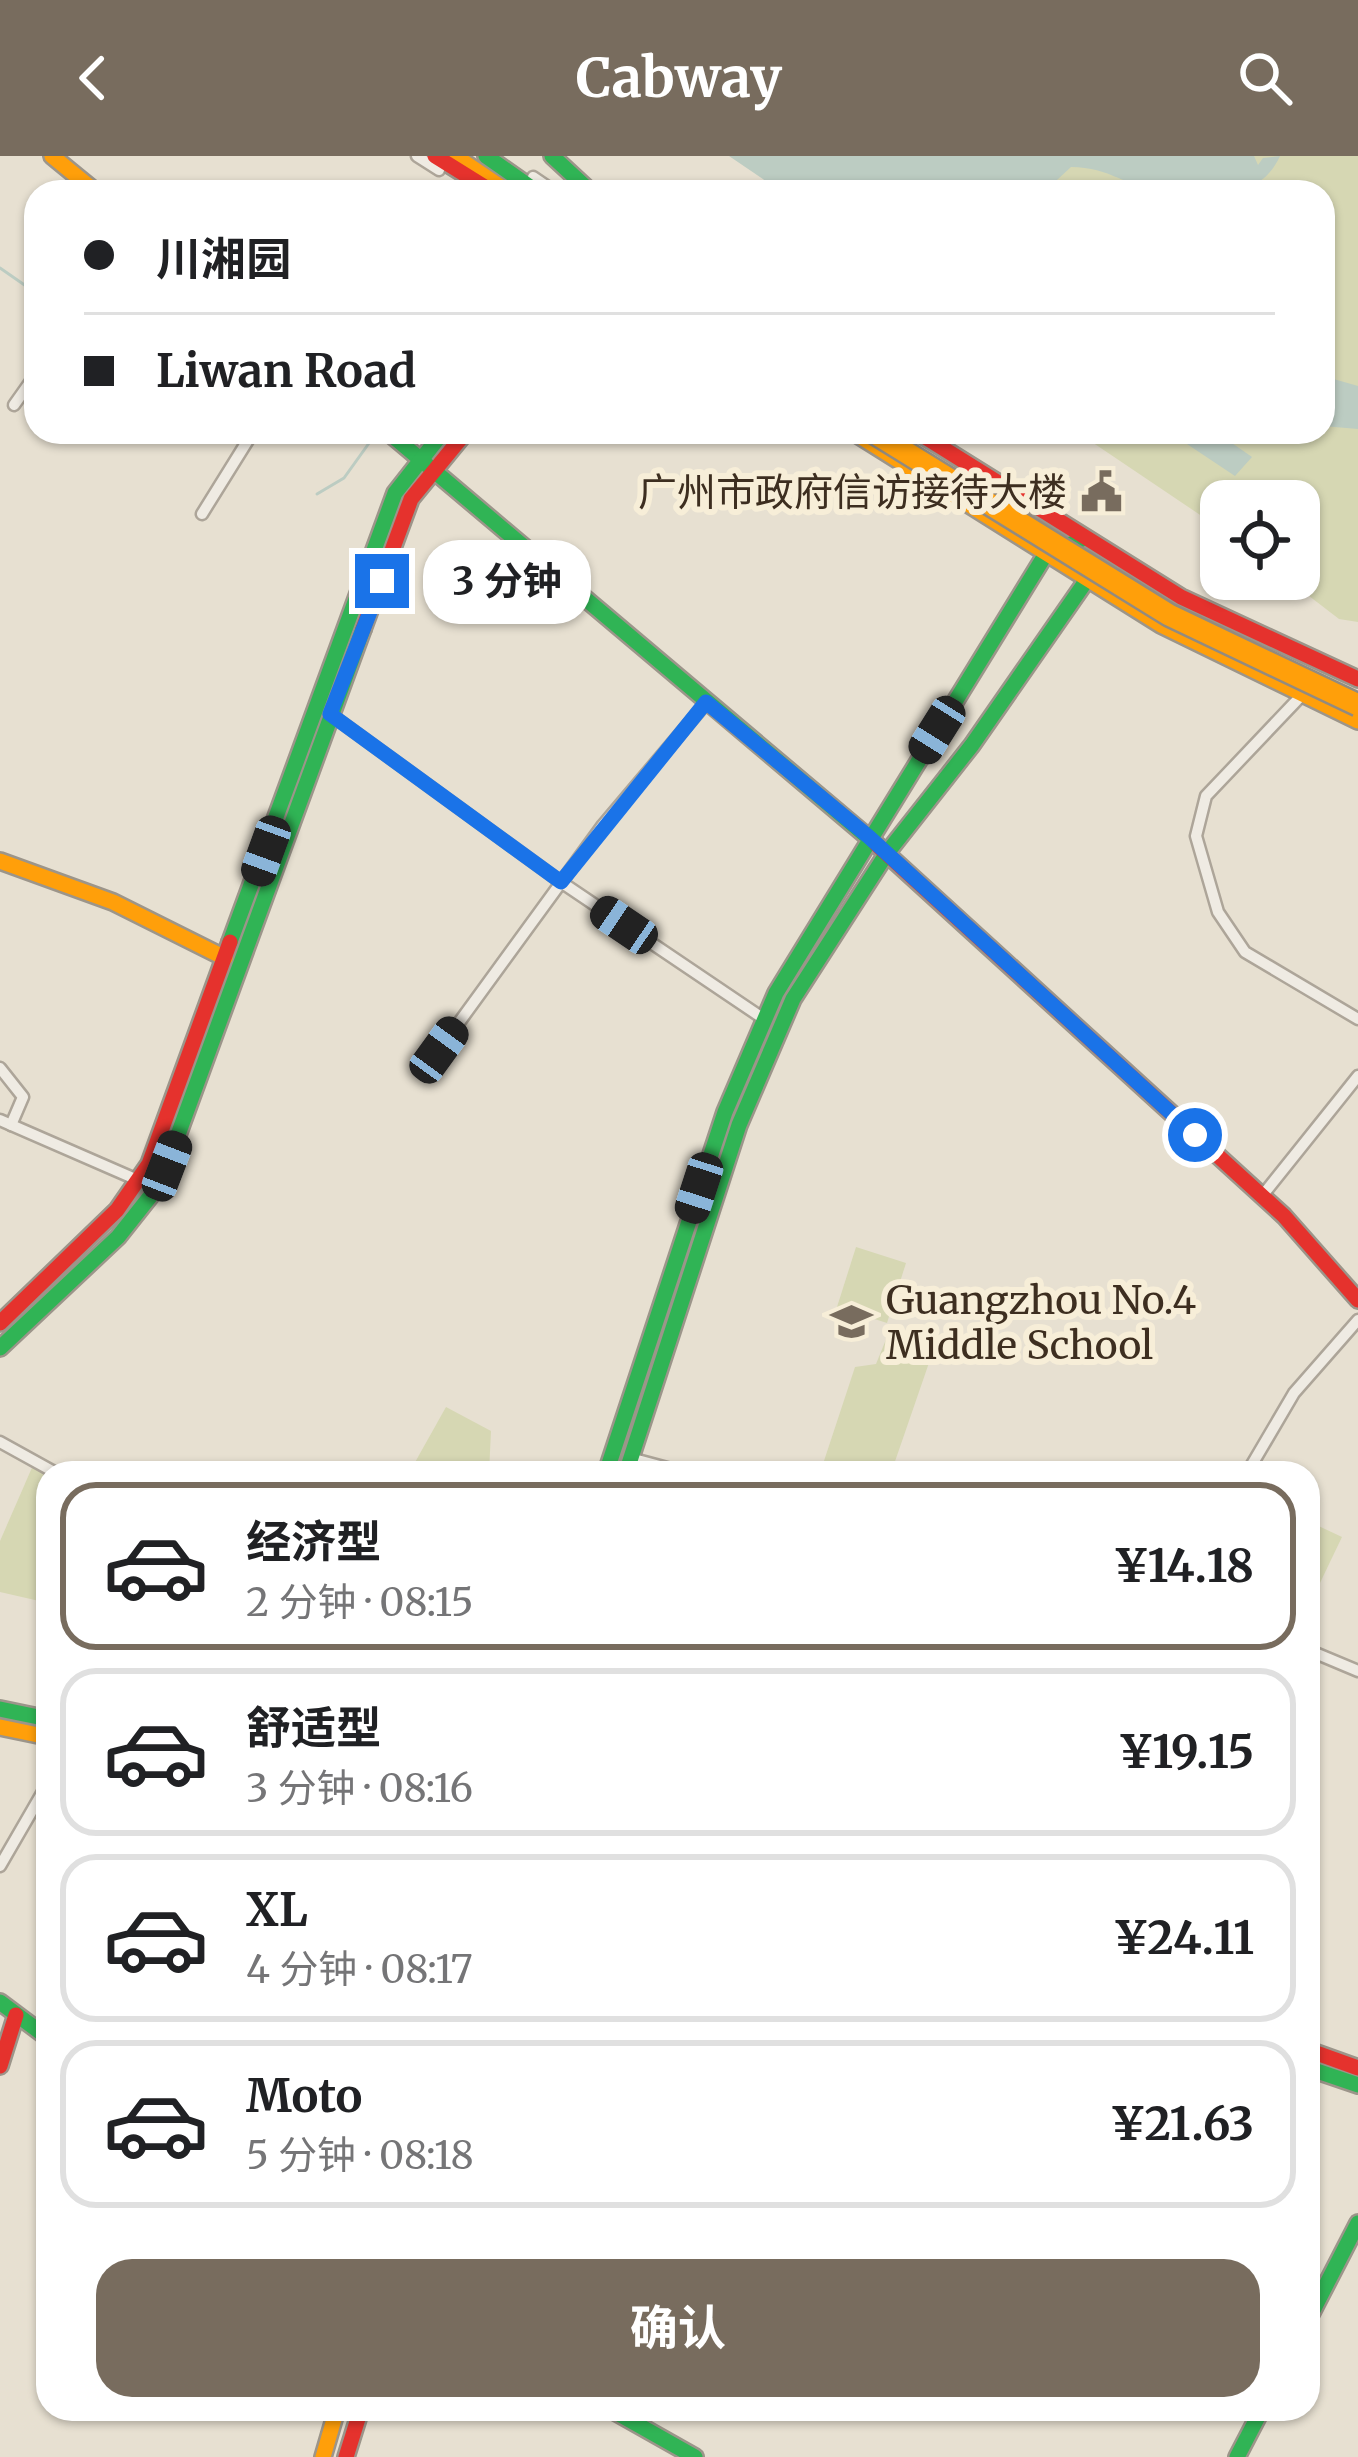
<!DOCTYPE html>
<html lang="zh">
<head>
<meta charset="utf-8">
<style>
  :root { --surface:#fff; --page:#f2f2f2; --text:#202124; --muted:#757577; --line:#e0e0e0; --accent:#786c5e }
  body { margin:0; font-family:Merriweather,"Noto Sans SC",serif; background:var(--page); color:var(--text); height:100vh; display:flex; flex-direction:column; font-size:45px; white-space:nowrap }
  * { box-sizing:border-box; margin:0 }
  p { font-size:39px; color:var(--muted) }
  .icon { flex:none; width:66px; height:66px; fill:none; stroke:currentColor; stroke-width:2; stroke-linecap:round; stroke-linejoin:round }
  .map { position:relative; flex:1; overflow:hidden }
  .details { position:absolute; left:36px; top:1305px; width:1284px; height:960px; display:flex; flex-direction:column; background:var(--surface); border-radius:36px; box-shadow:0 3px 9px #0004 }
  .details>* { flex:none }
  .top-card { position:absolute; left:24px; top:24px; width:1311px; height:264px; border-radius:36px; box-shadow:0 3px 9px #0004; display:grid; align-content:center; height:264px; padding:0 60px; background:var(--surface) }
  .controls { position:absolute; left:1200px; top:324px; display:grid; gap:24px }
  .controls a { display:grid; place-items:center; width:120px; height:120px; border-radius:24px; background:var(--surface); box-shadow:0 3px 9px #0004; font-size:60px }
  .end { position:absolute; width:54px; height:54px; margin:-27px; border:15px solid #1a73e8; background:#fff; box-shadow:0 0 0 6px #fff }
  .from { border-radius:50% }
  .bubble { position:absolute; height:84px; border-radius:36px; background:var(--surface); box-shadow:0 3px 9px #0004; font-size:39px; font-weight:700; line-height:84px; text-align:center }
  .car { position:absolute; width:36px; height:72px; margin:-36px -18px; border-radius:15px; box-shadow:0 0 9px 3px #0007; background:linear-gradient(#222 24%,#8ab4d8 0 40%,#222 0 76%,#8ab4d8 0 86%,#222 0) }
  .top-card b { display:flex; align-items:center; gap:42px; height:114px; font-size:45px }
  .top-card b+b { border-top:3px solid var(--line) }
  .top-card i { width:30px; height:30px; background:var(--text) }
  ul { padding:21px 0 0; list-style:none }
  li { display:flex; align-items:center; gap:36px; height:168px; margin:0 24px 18px; padding:0 36px; border:6px solid var(--line); border-radius:36px }
  li div { flex:1 }
  li b { display:block; font-size:45px }
  li em { font-style:normal; font-weight:700 }
  li.current { border-color:var(--accent) }
  li>.icon { width:108px; height:108px; stroke-width:1.5 }
  .button { display:flex; gap:24px; margin-top:auto; padding:24px 60px }
  .button a { flex:1; height:138px; border-radius:36px; background:var(--accent); color:#fff; font-size:48px; font-weight:700; line-height:138px; text-align:center }
  header { display:flex; justify-content:space-between; align-items:center; height:156px; padding:0 60px; background:var(--accent); color:#fff; font-size:54px; font-weight:700 }
  .map>svg:first-child { display:block }
</style>
</head>
<body>
<header><svg class="icon" aria-label="back" viewBox="0 0 24 24"><path d="M15 5l-7 7 7 7"/></svg>Cabway<svg class="icon" aria-label="search" viewBox="0 0 24 24"><circle cx="10" cy="10" r="6"/><path d="M15 15l6 6"/></svg></header>
<div class="map">
<svg width="1358" height="2301" viewBox="0 0 1358 2301">
  <rect width="100%" height="100%" fill="#e7e0d1"/>
  <g fill="#d6d7b3">
    <path d="M737,0H1358V466L1339,463L1287,423H1299V345H1221V373L1077,276H1323V36H787Z"/>
    <path d="M856,1091L906,1107L887,1167L837,1151Z"/>
    <path d="M887,1181L931,1201L891,1317H820L855,1211L876,1208Z"/>
    <path d="M446,1251L491,1275L489,1317H409Z"/>
    <path d="M34,1307L48,1317V1447L0,1436V1385Z"/>
    <path d="M1308,1365L1342,1381L1308,1452Z"/>
  </g>
  <g fill="#bcccc2">
    <path d="M729,0H1254L1258,9L1263,2L1280,0C1260,44 1212,43 1161,36C1129,32 1110,11 1071,11L1044,36H782Z"/>
    <path d="M1323,220L1358,230V273L1323,270Z"/>
    <path d="M1169,276H1216L1252,301L1235,320Z"/>
  </g>
  <g fill="none" stroke-linecap="round" stroke-linejoin="round">
    <g stroke="#bcccc2" stroke-width="3">
      <path d="M0,112L36,137"/>
      <path d="M317,338L344,322L377,276"/>
    </g>
    <defs>
      <g id="street">
        <path d="M417,0L439,14"/>
        <path d="M533,21L555,36"/>
        <path d="M14,249L36,218"/>
        <path d="M202,358L253,276"/>
        <path d="M1300,541L1206,640L1196,680L1218,756L1245,796L1358,863"/>
        <path d="M330,558L561,726L764,863"/>
        <path d="M439,894L603,669L707,546"/>
        <path d="M0,912L23,941L11,969"/>
        <path d="M0,964L140,1025"/>
        <path d="M1262,1040L1358,920"/>
        <path d="M0,1286L56,1317"/>
        <path d="M630,1302L686,1317"/>
        <path d="M1247,1317L1294,1237L1358,1164"/>
        <path d="M1308,1494L1358,1515"/>
        <path d="M0,1710L48,1627"/>
      </g>
      <g id="fast">
        <path d="M486,0L537,36"/>
        <path d="M552,0L591,36"/>
        <path d="M388,276L876,688"/>
        <path d="M230,786L395,337L443,276"/>
        <path d="M0,1192L118,1081L160,1028L363,473"/>
        <path d="M606,1317L725,956L776,837L1044,401L1084,382"/>
        <path d="M626,1317L739,969L793,843L887,697L972,589L1084,428V401"/>
        <path d="M0,1553L48,1563"/>
        <path d="M0,1846L48,1882"/>
        <path d="M1308,1912L1358,1929"/>
        <path d="M1308,2164L1358,2067"/>
        <path d="M610,2253L695,2301"/>
        <path d="M1237,2301L1262,2253"/>
      </g>
      <g id="slow">
        <path d="M52,0L96,36"/>
        <path d="M455,0L508,36"/>
        <path d="M853,276L1161,469L1358,565"/>
        <path d="M0,705L113,746L225,802"/>
        <path d="M0,1571L48,1581"/>
        <path d="M323,2301L337,2253"/>
      </g>
      <g id="jam">
        <path d="M435,0L493,36"/>
        <path d="M917,276L1181,441L1358,523"/>
        <path d="M363,473L411,343L466,276"/>
        <path d="M876,688L1284,1060L1358,1144"/>
        <path d="M0,1167L117,1054L149,1008L230,786"/>
        <path d="M1308,1894L1358,1912"/>
        <path d="M0,1910L16,1859"/>
        <path d="M346,2301L361,2253"/>
      </g>
    </defs>
    <use href="#street" stroke="#ada599" stroke-width="15"/>
    <use href="#fast" stroke="#9c958a" stroke-width="20"/>
    <use href="#slow" stroke="#9c958a" stroke-width="20"/>
    <use href="#jam" stroke="#9c958a" stroke-width="20"/>
    <use href="#street" stroke="#efebe3" stroke-width="10"/>
    <use href="#fast" stroke="#30b455" stroke-width="15"/>
    <use href="#slow" stroke="#ff9f0a" stroke-width="15"/>
    <use href="#jam" stroke="#e5322d" stroke-width="15"/>
    <defs>
      <path id="slow-bridge" d="M873,276L1169,459L1358,549"/>
    </defs>
    <use href="#slow-bridge" stroke="#928b80" stroke-width="26" stroke-linecap="butt"/>
    <use href="#slow-bridge" stroke="#ff9f0a" stroke-width="21"/>
  </g>
  <g fill="none" stroke-linecap="round" stroke-linejoin="round">
    <path stroke="#1a73e8" stroke-width="15" d="M382,425L330,558L561,726L706,546L869,681L1195,979"/>
  </g>
  <defs>
    <symbol id="civic-bare" viewBox="-9 -9 18 18"><path d="M-.6-6.5H3V-4.5H.6V-3L4-1V1h2V6H-6V1h2V-1L-.6-3ZM-1.2 2.5V6h2.4V2.5Z" fill="#786c5e" stroke="#f7eed8" stroke-width="2.5" paint-order="stroke"/></symbol>
    <symbol id="school-bare" viewBox="-9 -9 18 18"><path d="M0-5L7-2L0 1L-7-2ZM-4 1L0 2.5L4 1V4Q0 6-4 4Z" fill="#786c5e" stroke="#f7eed8" stroke-width="2.5" paint-order="stroke"/></symbol>
  </defs>
  <g fill-rule="evenodd">
    <use href="#civic-bare" x="1072" y="306" width="59" height="59"/>
    <use href="#school-bare" x="822" y="1136" width="59" height="59"/>
  </g>
  <g text-anchor="middle" dominant-baseline="central" stroke-width="12" stroke-linejoin="round" paint-order="stroke">
    <g font-size="39" fill="#3d2e20" stroke="#f7eed8" text-anchor="end">
      <text x="1067" y="336">广州市政府信访接待大楼</text>
      <text x="886" y="1144" text-anchor="start">Guangzhou No.4<tspan x="886" dy="45">Middle School</tspan></text>
    </g>
  </g>
</svg>
<div class="controls">
<a><svg class="icon" aria-label="locate" viewBox="0 0 24 24"><circle cx="12" cy="12" r="6"/><path d="M12 2v4M12 18v4M2 12h4M18 12h4"/></svg></a>
</div>
<i class="end from" style="left:1195px;top:979px"></i>
<i class="end" style="left:382px;top:425px"></i>
<div class="bubble" style="left:423px;top:384px;width:168px">3 分钟</div>
<i class="car" style="left:937px;top:574px;rotate:212deg"></i>
<i class="car" style="left:266px;top:695px;rotate:200deg"></i>
<i class="car" style="left:624px;top:769px;rotate:304deg"></i>
<i class="car" style="left:439px;top:894px;rotate:36deg"></i>
<i class="car" style="left:167px;top:1010px;rotate:21deg"></i>
<i class="car" style="left:699px;top:1032px;rotate:198deg"></i>
<div class="top-card">
<b><i class="from"></i>川湘园</b>
<b><i></i>Liwan Road</b>
</div>
<section class="details">
<ul>
<li class="current"><svg class="icon" aria-label="car" viewBox="0 0 24 24"><path d="M5 17H2v-5l4-1 3-4h7l3 4 3 1v5h-3M9 17h6M6 11h13"/><circle cx="7" cy="17" r="2"/><circle cx="17" cy="17" r="2"/></svg><div><b>经济型</b><p>2 分钟 · 08:15</p></div><em>¥14.18</em></li>
<li><svg class="icon" aria-label="car" viewBox="0 0 24 24"><path d="M5 17H2v-5l4-1 3-4h7l3 4 3 1v5h-3M9 17h6M6 11h13"/><circle cx="7" cy="17" r="2"/><circle cx="17" cy="17" r="2"/></svg><div><b>舒适型</b><p>3 分钟 · 08:16</p></div><em>¥19.15</em></li>
<li><svg class="icon" aria-label="car" viewBox="0 0 24 24"><path d="M5 17H2v-5l4-1 3-4h7l3 4 3 1v5h-3M9 17h6M6 11h13"/><circle cx="7" cy="17" r="2"/><circle cx="17" cy="17" r="2"/></svg><div><b>XL</b><p>4 分钟 · 08:17</p></div><em>¥24.11</em></li>
<li><svg class="icon" aria-label="car" viewBox="0 0 24 24"><path d="M5 17H2v-5l4-1 3-4h7l3 4 3 1v5h-3M9 17h6M6 11h13"/><circle cx="7" cy="17" r="2"/><circle cx="17" cy="17" r="2"/></svg><div><b>Moto</b><p>5 分钟 · 08:18</p></div><em>¥21.63</em></li>
</ul>
<div class="button"><a>确认</a></div>
</section>
</div>
</body>
</html>
